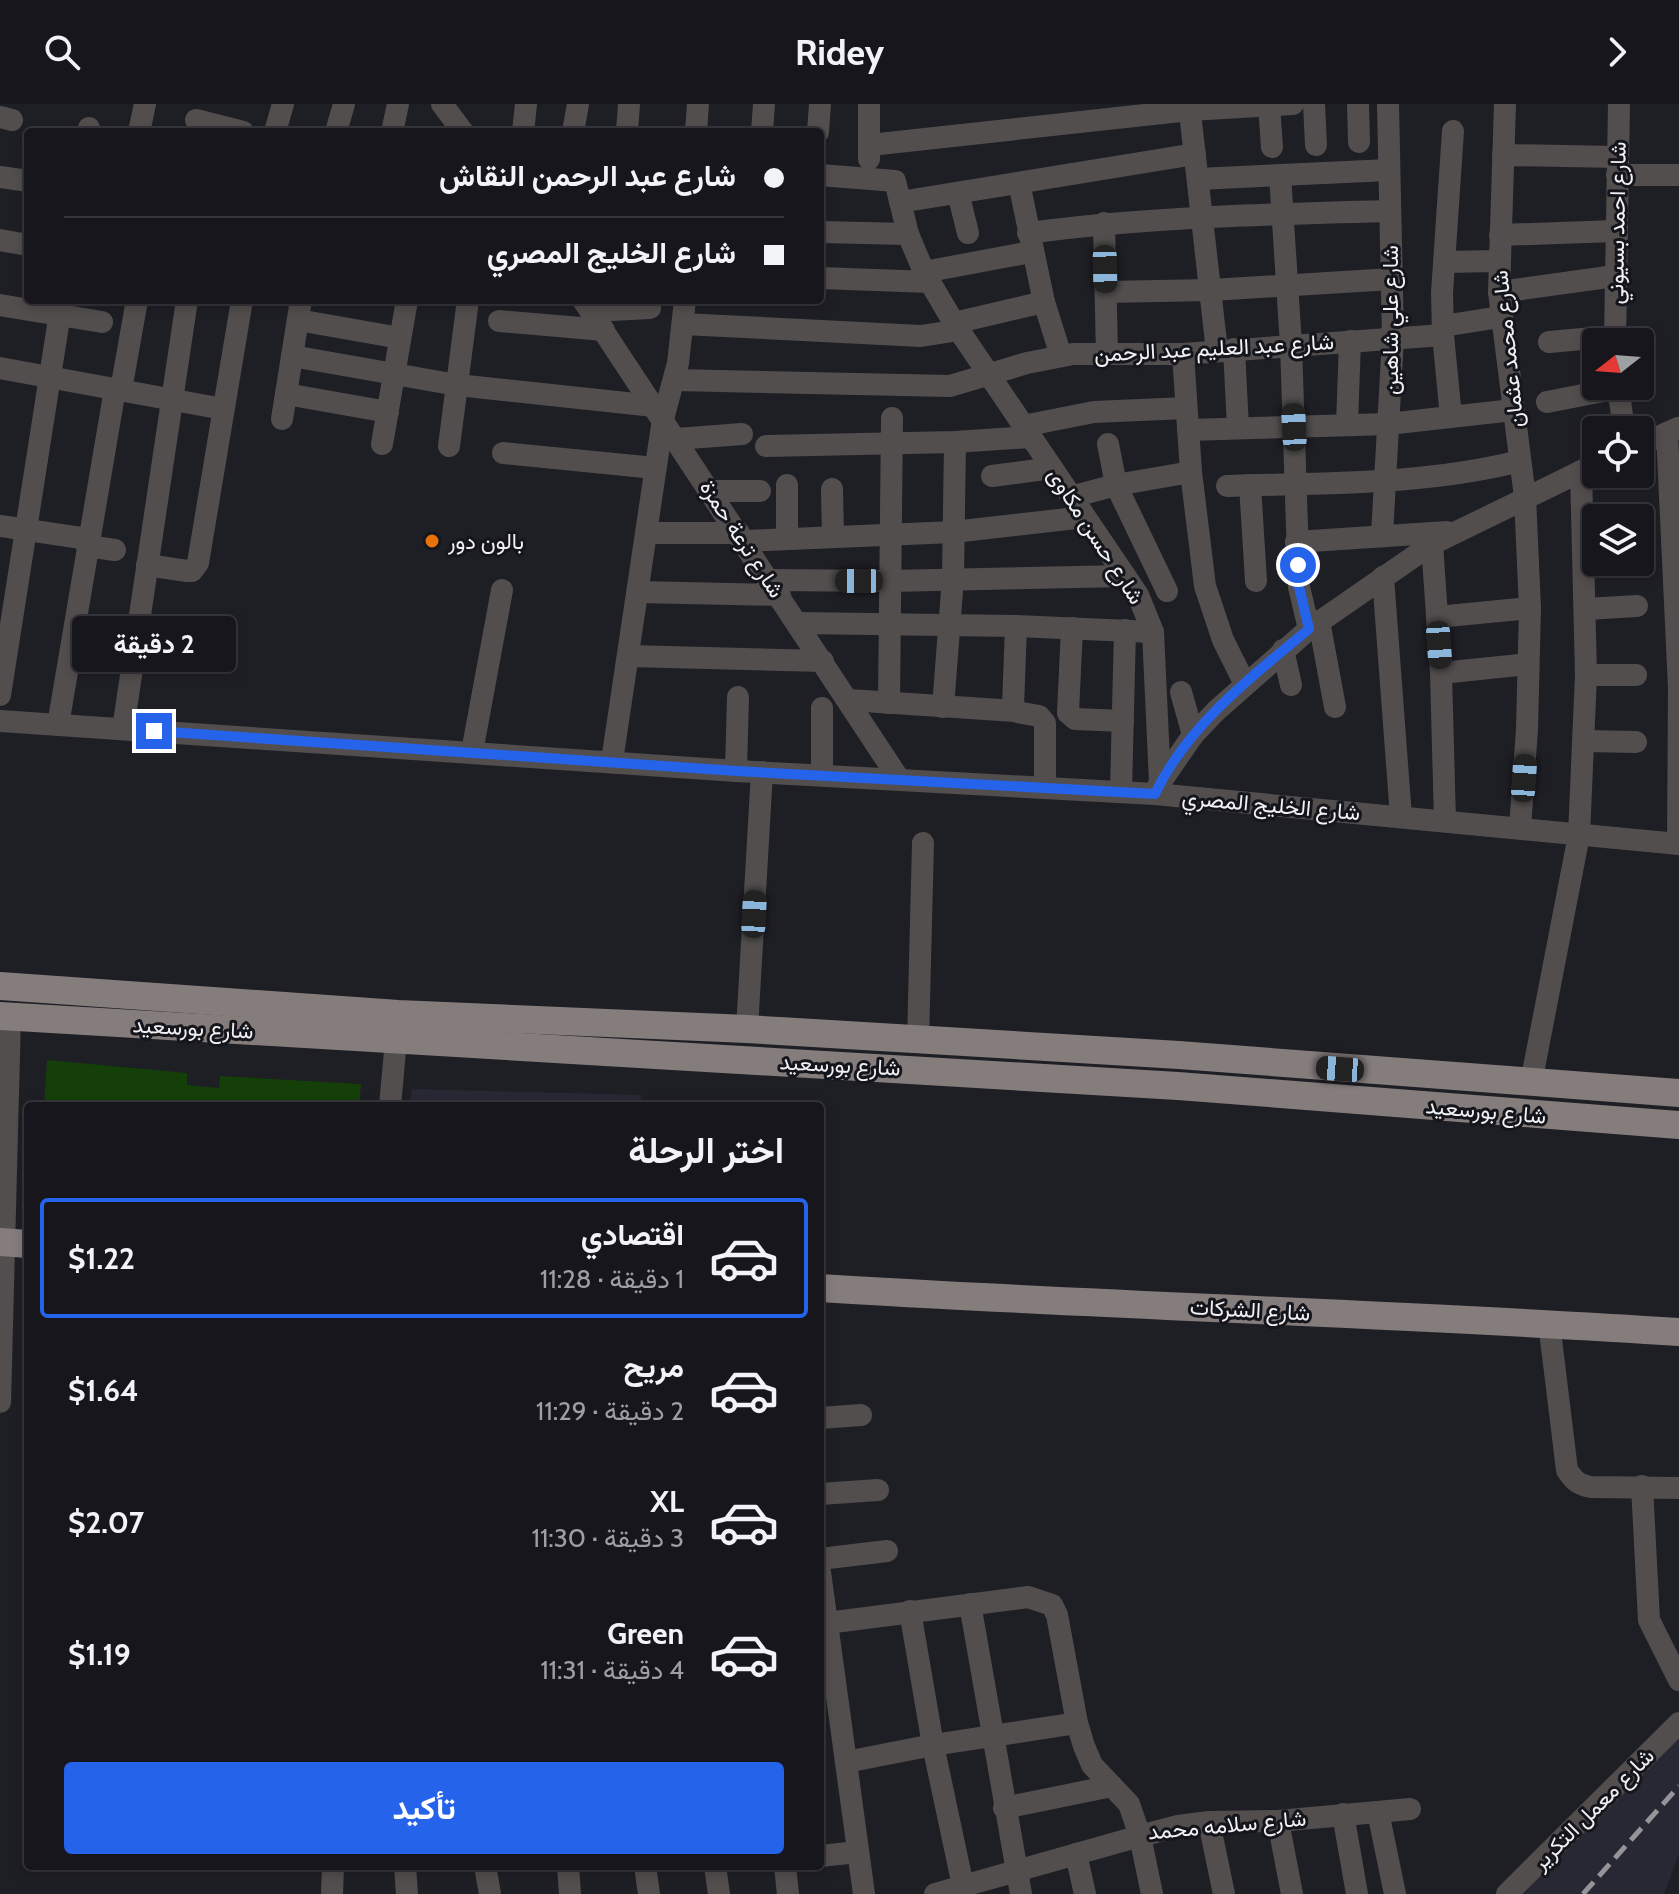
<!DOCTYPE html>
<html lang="ar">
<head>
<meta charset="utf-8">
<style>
  :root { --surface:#16161c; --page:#232329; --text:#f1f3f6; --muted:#9e9fa3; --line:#35353b; --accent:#2563eb }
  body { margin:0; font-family:Cabin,Vazirmatn,sans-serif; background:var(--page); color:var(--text); direction:rtl; height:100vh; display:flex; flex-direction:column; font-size:30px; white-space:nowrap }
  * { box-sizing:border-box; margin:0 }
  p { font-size:26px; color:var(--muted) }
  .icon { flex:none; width:44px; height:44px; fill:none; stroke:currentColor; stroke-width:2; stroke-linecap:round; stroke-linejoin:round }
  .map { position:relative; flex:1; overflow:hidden; direction:ltr }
  .sheet { position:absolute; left:24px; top:998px; width:800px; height:768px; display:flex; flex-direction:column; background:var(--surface); border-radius:8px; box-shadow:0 4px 12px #0003,0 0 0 2px var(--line); direction:rtl }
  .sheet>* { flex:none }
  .top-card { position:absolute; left:24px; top:24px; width:800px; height:176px; border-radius:8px; box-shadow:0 4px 12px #0003,0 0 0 2px var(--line); direction:rtl; display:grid; align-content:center; height:176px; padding:0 40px; background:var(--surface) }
  .needle { width:52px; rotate:253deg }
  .controls { position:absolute; left:1582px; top:224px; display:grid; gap:16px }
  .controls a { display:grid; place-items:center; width:72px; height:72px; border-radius:8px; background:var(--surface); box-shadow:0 4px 12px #0003,0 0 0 2px var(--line); font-size:40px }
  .end { position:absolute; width:36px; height:36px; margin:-18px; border:10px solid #2563eb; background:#fff; box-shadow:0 0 0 4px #fff }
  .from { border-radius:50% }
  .bubble { position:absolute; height:56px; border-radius:8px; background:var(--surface); box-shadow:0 4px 12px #0003,0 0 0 2px var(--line); font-size:26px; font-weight:700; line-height:56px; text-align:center; direction:rtl }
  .car { position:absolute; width:24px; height:48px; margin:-24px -12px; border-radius:10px; box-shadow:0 0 6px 2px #0007; background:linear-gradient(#222 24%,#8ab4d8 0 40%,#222 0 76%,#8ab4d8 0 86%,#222 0) }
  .top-card b { display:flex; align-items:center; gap:28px; height:76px; font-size:30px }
  .top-card b+b { border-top:2px solid var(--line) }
  .top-card i { width:20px; height:20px; background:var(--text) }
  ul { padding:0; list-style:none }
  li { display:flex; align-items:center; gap:24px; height:120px; margin:0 16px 12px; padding:0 24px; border:4px solid transparent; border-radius:8px }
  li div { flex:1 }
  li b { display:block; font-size:30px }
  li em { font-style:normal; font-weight:700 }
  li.selected { border-color:var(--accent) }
  li>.icon { width:72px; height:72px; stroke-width:1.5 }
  h2 { padding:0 40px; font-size:36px; line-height:96px }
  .cta { display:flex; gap:16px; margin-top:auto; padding:16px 40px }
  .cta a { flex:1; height:92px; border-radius:8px; background:var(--accent); color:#fff; font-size:32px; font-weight:700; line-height:92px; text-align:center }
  header { display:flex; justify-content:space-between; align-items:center; height:104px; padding:0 40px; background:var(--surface); font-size:36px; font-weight:700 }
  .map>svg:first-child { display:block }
</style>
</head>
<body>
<header><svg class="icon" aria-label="forward" viewBox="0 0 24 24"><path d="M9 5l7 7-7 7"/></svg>Ridey<svg class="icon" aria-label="search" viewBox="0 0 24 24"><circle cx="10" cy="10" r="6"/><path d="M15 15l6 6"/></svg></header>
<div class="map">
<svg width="1679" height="1790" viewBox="0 0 1679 1790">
  <rect width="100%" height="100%" fill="#1e1e25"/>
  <g fill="#282834">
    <path d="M412,985L641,991L640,1002H410Z"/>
    <path d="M1679,1612V1750L1664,1790H1524Z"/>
  </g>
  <path fill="#153f08" d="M47,956L187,969V981L219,984L220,972L361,980L359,1002H44Z"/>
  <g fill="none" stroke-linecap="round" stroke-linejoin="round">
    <g stroke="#524e4e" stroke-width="22">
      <path d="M442,0L463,28"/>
      <path d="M1189,0L1217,247"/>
      <path d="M1314,0L1316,41"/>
      <path d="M1358,0L1359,38"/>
      <path d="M1505,0L1499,188L1525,393L1530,504L1527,625L1520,724"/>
      <path d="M1269,1L1272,43"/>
      <path d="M0,13L12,16"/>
      <path d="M196,16L243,28"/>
      <path d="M89,28V24"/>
      <path d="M139,28L145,0"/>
      <path d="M275,28L283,0"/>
      <path d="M336,28L344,0"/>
      <path d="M392,28L398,0"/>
      <path d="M523,28L526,0"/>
      <path d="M573,28L578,0"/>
      <path d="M627,28L629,0"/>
      <path d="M696,28L698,0"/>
      <path d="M762,28L764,0"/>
      <path d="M818,28L820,0"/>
      <path d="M870,41L1190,6L1293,0"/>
      <path d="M1503,51L1618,53"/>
      <path d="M869,55V0"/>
      <path d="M820,71L895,77L908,130L924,168L954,219L1138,491L1153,528L1160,678"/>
      <path d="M1280,71L1291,241L1299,483L1309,525"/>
      <path d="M1617,71H1679"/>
      <path d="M0,73L28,77"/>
      <path d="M1198,75L1389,66"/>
      <path d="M1019,79L1044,198L1061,252"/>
      <path d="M958,89L968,129"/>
      <path d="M900,98L1195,50"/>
      <path d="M1104,119L1107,250"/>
      <path d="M820,128L908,130"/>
      <path d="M1028,129C1148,113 1269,110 1390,107"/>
      <path d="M1500,131L1616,127"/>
      <path d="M0,136L28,141"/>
      <path d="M1444,158L1498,157"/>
      <path d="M924,168L1031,148"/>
      <path d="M820,174L930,178"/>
      <path d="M1106,188L1211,186L1392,175"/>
      <path d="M1499,188L1615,172"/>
      <path d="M583,196L899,675"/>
      <path d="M0,201L102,218"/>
      <path d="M591,207L650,204"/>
      <path d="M298,216L400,234"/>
      <path d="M499,217L604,226"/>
      <path d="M954,219L1044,198"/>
      <path d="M683,220L921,232L959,226"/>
      <path d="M1443,222L1500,213"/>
      <path d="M1549,238L1615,232"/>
      <path d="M1615,238L1619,0"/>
      <path d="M1234,245L1238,324"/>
      <path d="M1183,250L1191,368L1205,482L1223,536L1245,580"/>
      <path d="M292,252L457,281L654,302"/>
      <path d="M0,264L223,305"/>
      <path d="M675,276L950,282L1027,259L1073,250H1183L1443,231"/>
      <path d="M1618,282L1624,326"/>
      <path d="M121,286L137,196"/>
      <path d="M286,290L388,308"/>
      <path d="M1547,298L1619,284"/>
      <path d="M1451,313L1443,231L1442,189L1453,27"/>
      <path d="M282,315L301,196"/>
      <path d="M1347,321L1350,237"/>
      <path d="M1023,322L1094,308L1186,304"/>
      <path d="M1188,326L1388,320L1513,306"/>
      <path d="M1667,329L1679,584L1678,740"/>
      <path d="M676,335L742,330"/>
      <path d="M382,340L407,196"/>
      <path d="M1108,340L1116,381L1167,487"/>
      <path d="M1640,341L1678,324"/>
      <path d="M449,342L468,196"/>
      <path d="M766,342L955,338L1030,333"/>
      <path d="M503,349L655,364"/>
      <path d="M992,372L1052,364"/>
      <path d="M787,381V434"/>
      <path d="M1250,381L1256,477"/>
      <path d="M1227,382C1326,379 1424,381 1520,357"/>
      <path d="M832,385L833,433"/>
      <path d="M711,387H760"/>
      <path d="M1071,393L1116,381L1191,368"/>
      <path d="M0,422L88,435"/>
      <path d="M646,429H739"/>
      <path d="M1382,431L1393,234L1388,0"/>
      <path d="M744,437L953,428L1085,413"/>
      <path d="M1296,438L1447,428"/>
      <path d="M1432,440L1441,569L1445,717"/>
      <path d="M87,442L115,446"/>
      <path d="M147,461L187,467H192L198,459L242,196"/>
      <path d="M1383,473L1401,713"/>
      <path d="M770,476L889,477L1125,472"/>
      <path d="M638,488L780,491"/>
      <path d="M1586,505L1637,502"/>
      <path d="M1437,513L1530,504"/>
      <path d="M1319,517L1335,603"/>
      <path d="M798,519L1016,522L1153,528"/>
      <path d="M1016,522L1013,603L1017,608L1039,612L1045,619V682"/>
      <path d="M1072,524L1068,609L1075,615L1123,617"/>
      <path d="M1283,546L1291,581"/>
      <path d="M629,552L823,557"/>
      <path d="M1441,569L1528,560"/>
      <path d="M1586,571H1636"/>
      <path d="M1181,588L1193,631"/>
      <path d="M0,591L62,196"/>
      <path d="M849,596L1015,607"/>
      <path d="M889,599L892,314"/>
      <path d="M943,603L953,474L955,338"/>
      <path d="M0,617L736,667L1155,690L1679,740"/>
      <path d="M58,621L115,285"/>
      <path d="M123,625L187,196"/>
      <path d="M1585,637L1636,638"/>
      <path d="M472,648L502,486"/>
      <path d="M612,657L663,315L678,259L685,196"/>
      <path d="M736,667L738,593"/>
      <path d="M822,671V604"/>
      <path d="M1158,682L1193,631L1217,606L1309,525L1432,440L1596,360"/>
      <path d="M1121,687L1125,526"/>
      <path d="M747,925L762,668"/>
      <path d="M918,937L923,739"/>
      <path d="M1531,979L1579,731L1586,571L1581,367"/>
      <path d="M390,1002L396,936"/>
      <path d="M1549,1219L1567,1366C1574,1377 1579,1381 1591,1383L1679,1384"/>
      <path d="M0,1298L10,913"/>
      <path d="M820,1314L861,1311"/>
      <path d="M1642,1382L1649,1516L1679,1576"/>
      <path d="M820,1390L878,1386"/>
      <path d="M820,1455L887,1447"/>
      <path d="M820,1468L864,1790"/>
      <path d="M970,1500L1021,1790"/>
      <path d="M910,1507L933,1641L963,1782"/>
      <path d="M827,1519L1028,1493L1052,1501L1057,1511L1077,1619L1084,1642L1092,1661L1129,1700L1140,1732L1178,1722L1209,1718L1278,1717L1410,1705"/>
      <path d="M846,1658L933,1641L1077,1619"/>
      <path d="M1004,1704L1112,1682"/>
      <path d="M1378,1708L1395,1790"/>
      <path d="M1343,1710L1357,1790"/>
      <path d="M1278,1717L1292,1790"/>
      <path d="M1209,1718L1224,1790"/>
      <path d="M1076,1750L1085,1790"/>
      <path d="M820,1752L858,1748"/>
      <path d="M405,1762L407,1790"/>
      <path d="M485,1762L490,1790"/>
      <path d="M568,1762L570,1790"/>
      <path d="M645,1762L649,1790"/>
      <path d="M715,1762L719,1790"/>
      <path d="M785,1762L788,1790"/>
      <path d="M332,1790L333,1762"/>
      <path d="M935,1790L1140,1732L1152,1790"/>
      <path d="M1507,1790L1679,1619"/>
    </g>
    <g stroke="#857c7c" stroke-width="28">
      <path d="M0,882L398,910L747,925L1179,951L1679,989"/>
      <path d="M0,912L1178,982L1679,1021"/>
      <path d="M0,1138L28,1140"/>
      <path d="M820,1184C1106,1202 1393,1209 1679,1228"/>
    </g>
    <path stroke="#949499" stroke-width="5" stroke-dasharray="16 8" stroke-linecap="butt" d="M1583,1790L1679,1682"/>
  </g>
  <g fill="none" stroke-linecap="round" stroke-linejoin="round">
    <path stroke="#2563eb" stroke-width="10" d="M154,627L736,667L1155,690C1187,622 1252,572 1309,525L1299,483L1298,461"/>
  </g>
  <circle fill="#e8710a" stroke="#15151c" stroke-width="3" cx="432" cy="437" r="8"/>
  <g text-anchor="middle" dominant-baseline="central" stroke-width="6" stroke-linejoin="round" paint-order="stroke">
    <g font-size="22" fill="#f0f0f5" stroke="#15151c">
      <text transform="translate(1617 119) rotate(-89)">شارع احمد بسيوني</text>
      <text transform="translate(1390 216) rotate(-90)">شارع علي شاهين</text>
      <text transform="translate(1214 244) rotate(-3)">شارع عبد العليم عبد الرحمن</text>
      <text transform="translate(1508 245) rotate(-96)">شارع محمد عثمان</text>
      <text transform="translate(1096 432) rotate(57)">شارع حسن مكاوى</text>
      <text transform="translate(742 435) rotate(57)">شارع ترعة حمزة</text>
      <text transform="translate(1271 701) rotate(5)">شارع الخليج المصري</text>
      <text transform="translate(193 924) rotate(3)">شارع بورسعيد</text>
      <text transform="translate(840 961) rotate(3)">شارع بورسعيد</text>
      <text transform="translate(1486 1007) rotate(5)">شارع بورسعيد</text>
      <text transform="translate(1250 1206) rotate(3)">شارع الشركات</text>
      <text transform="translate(1593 1705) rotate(-45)">شارع معمل التكرير</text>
      <text transform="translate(1227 1721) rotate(-5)">شارع سلامه محمد</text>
    </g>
    <g font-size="22" fill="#f0f0f5" stroke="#15151c" text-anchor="start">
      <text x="448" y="437">بالون دور</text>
    </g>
  </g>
</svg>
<div class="controls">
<a><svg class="needle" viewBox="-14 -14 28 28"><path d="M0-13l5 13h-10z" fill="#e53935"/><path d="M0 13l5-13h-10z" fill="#9e9fa3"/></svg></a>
<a><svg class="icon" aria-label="locate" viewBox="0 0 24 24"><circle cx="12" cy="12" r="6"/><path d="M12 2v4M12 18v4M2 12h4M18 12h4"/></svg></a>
<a><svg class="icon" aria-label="layers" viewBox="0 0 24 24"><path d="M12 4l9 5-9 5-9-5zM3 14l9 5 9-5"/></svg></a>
</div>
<i class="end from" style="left:1298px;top:461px"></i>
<i class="end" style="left:154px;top:627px"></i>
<div class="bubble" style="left:72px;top:512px;width:164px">2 دقيقة</div>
<i class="car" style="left:1105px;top:165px;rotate:179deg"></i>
<i class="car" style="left:1294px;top:323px;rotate:357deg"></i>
<i class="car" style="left:859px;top:477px;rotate:270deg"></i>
<i class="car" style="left:1439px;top:541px;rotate:176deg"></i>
<i class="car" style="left:1524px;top:674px;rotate:4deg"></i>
<i class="car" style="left:754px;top:810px;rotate:3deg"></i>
<i class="car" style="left:1340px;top:965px;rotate:274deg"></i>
<div class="top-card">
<b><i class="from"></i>شارع عبد الرحمن النقاش</b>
<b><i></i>شارع الخليج المصري</b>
</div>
<section class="sheet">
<h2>اختر الرحلة</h2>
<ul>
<li class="selected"><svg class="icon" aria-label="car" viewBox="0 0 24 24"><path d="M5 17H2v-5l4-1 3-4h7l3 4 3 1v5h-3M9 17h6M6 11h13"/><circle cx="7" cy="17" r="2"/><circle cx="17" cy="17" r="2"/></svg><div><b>اقتصادي</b><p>1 دقيقة · 11:28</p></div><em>$1.22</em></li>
<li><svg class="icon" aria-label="car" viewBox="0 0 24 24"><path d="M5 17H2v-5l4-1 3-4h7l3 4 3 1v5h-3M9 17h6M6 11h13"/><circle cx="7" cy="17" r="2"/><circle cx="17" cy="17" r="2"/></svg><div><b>مريح</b><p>2 دقيقة · 11:29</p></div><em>$1.64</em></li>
<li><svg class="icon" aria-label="car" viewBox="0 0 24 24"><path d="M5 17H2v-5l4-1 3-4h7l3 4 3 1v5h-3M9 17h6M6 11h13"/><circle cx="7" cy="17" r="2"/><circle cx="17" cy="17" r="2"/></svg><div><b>XL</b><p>3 دقيقة · 11:30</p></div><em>$2.07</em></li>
<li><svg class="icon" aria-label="car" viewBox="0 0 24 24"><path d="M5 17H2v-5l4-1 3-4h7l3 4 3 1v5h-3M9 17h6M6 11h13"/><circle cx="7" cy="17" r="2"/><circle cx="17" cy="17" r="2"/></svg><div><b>Green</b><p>4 دقيقة · 11:31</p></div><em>$1.19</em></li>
</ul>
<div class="cta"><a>تأكيد</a></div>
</section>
</div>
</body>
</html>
